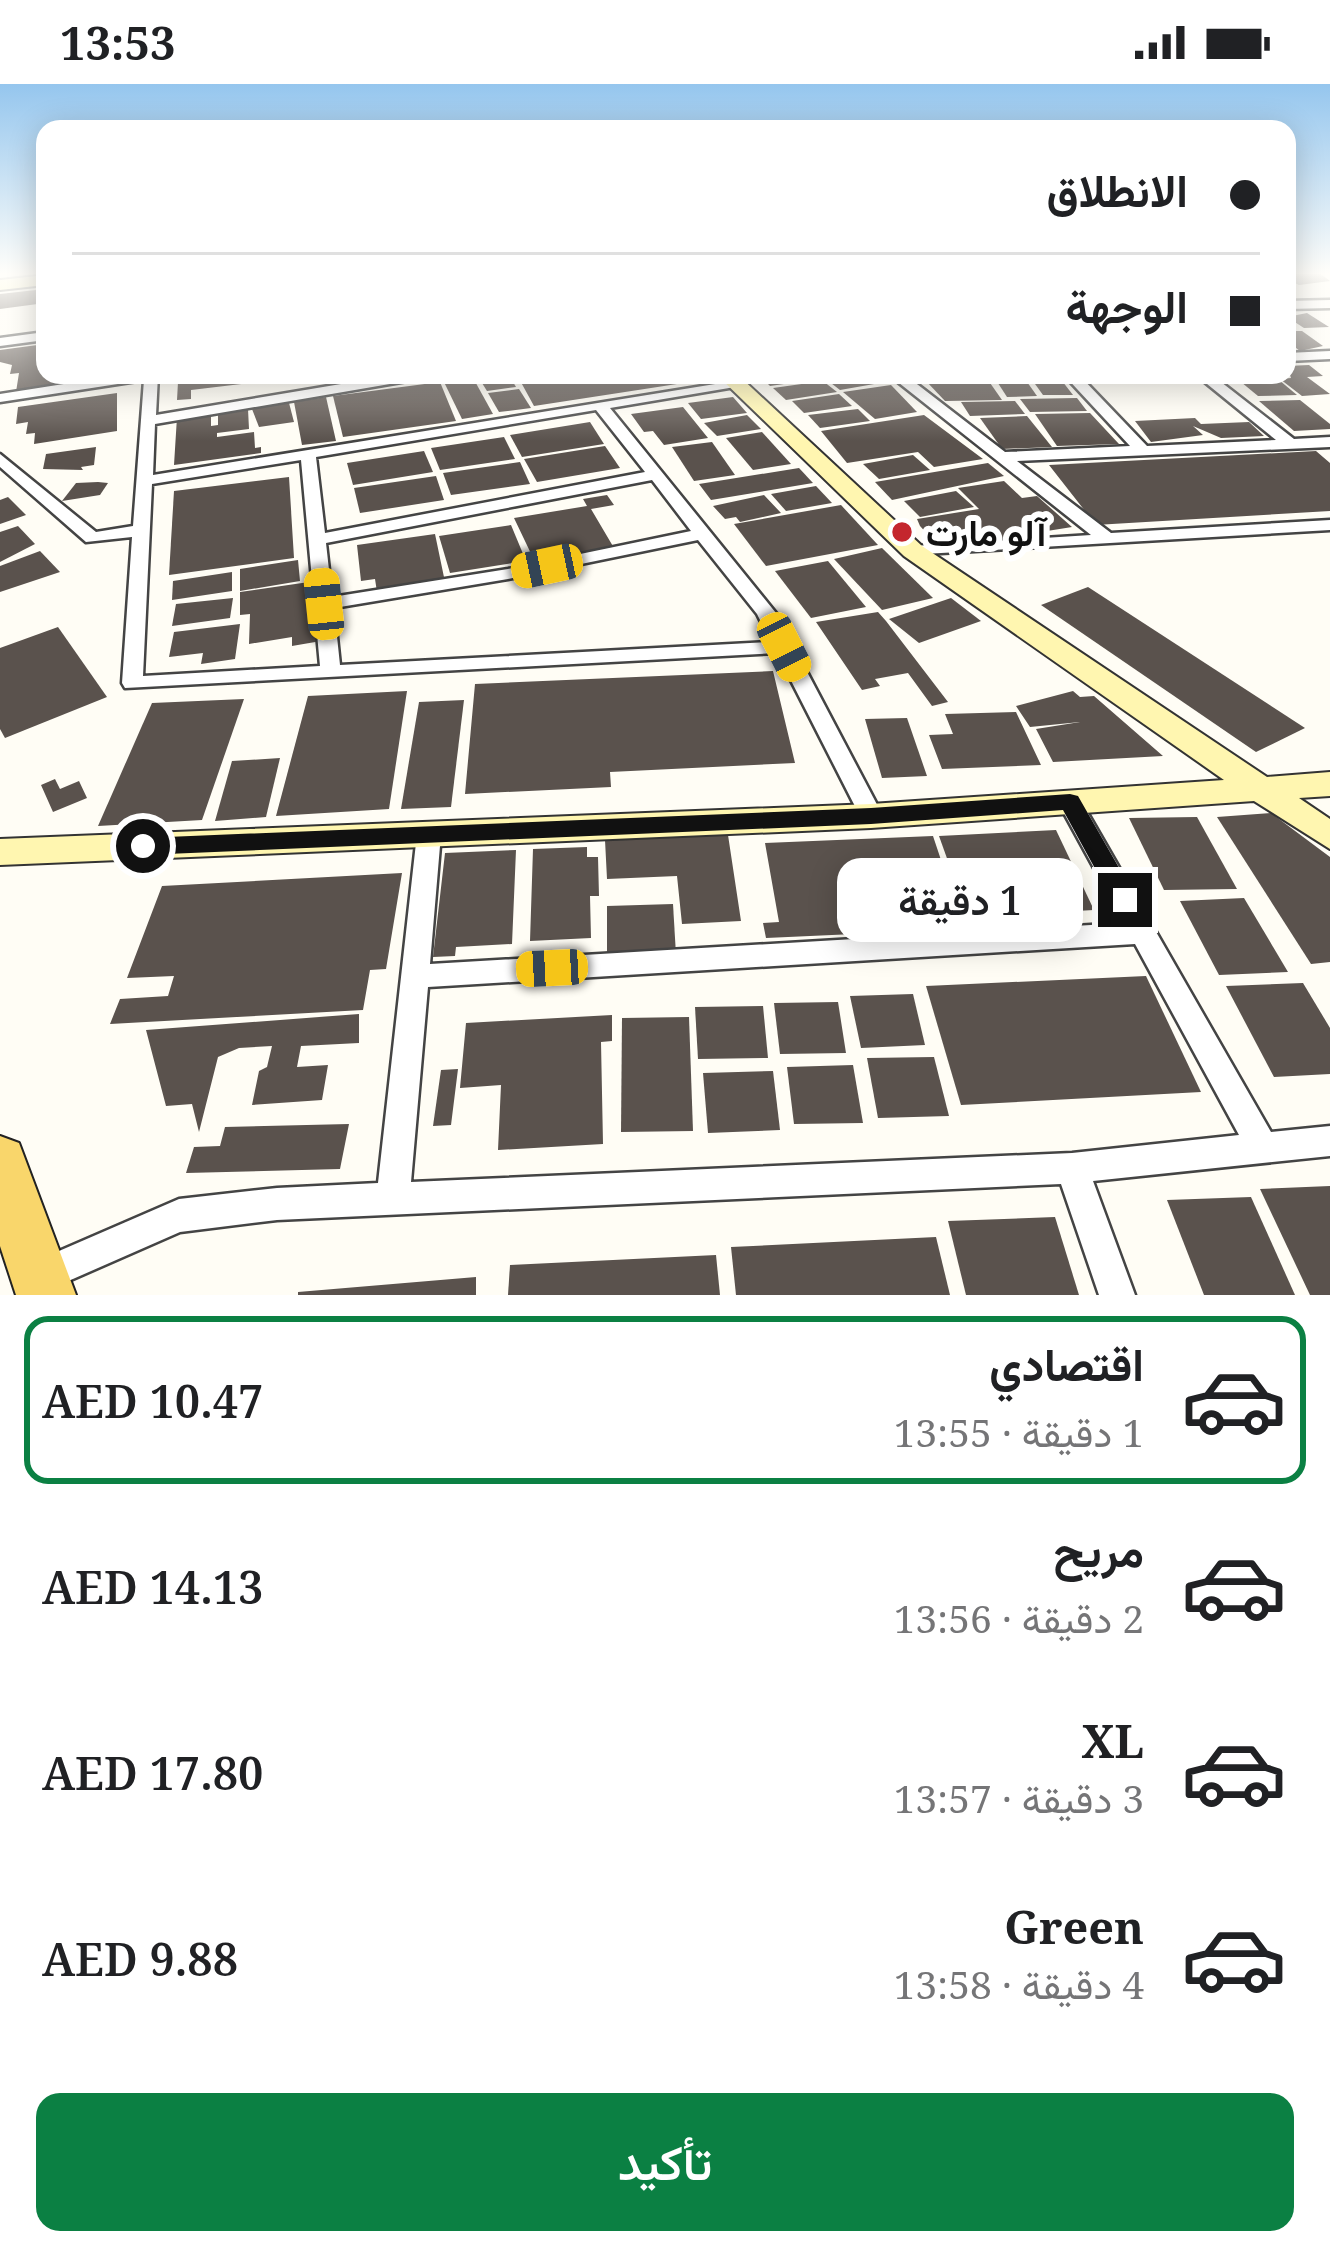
<!DOCTYPE html>
<html lang="ar">
<head>
<meta charset="utf-8">
<style>
  :root { --surface:#fff; --page:#f6f6f6; --text:#202124; --muted:#757577; --line:#e0e0e0; --accent:#0b8043 }
  body { margin:0; font-family:"Noto Serif",Vazirmatn,serif; background:var(--page); color:var(--text); direction:rtl; height:100vh; display:flex; flex-direction:column; font-size:45px; white-space:nowrap }
  * { box-sizing:border-box; margin:0 }
  p { font-size:39px; color:var(--muted) }
  .icon { flex:none; width:66px; height:66px; fill:none; stroke:currentColor; stroke-width:2; stroke-linecap:round; stroke-linejoin:round }
  .map { position:relative; height:1211px; overflow:hidden; direction:ltr }
  .details { display:flex; flex-direction:column; background:var(--surface); flex:1 }
  .details>* { flex:none }
  .banner { position:absolute; left:36px; top:36px; width:1260px; height:264px; border-radius:24px; box-shadow:0 6px 30px #0003; direction:rtl; display:grid; align-content:center; height:264px; padding:0 36px; background:var(--surface) }
  .end { position:absolute; width:54px; height:54px; margin:-27px; border:15px solid #111; background:#fff; box-shadow:0 0 0 6px #fff }
  .from { border-radius:50% }
  .bubble { position:absolute; height:84px; border-radius:24px; background:var(--surface); box-shadow:0 6px 30px #0003; font-size:39px; font-weight:600; line-height:84px; text-align:center; direction:rtl }
  .car { position:absolute; width:36px; height:72px; margin:-36px -18px; border-radius:15px; box-shadow:0 0 9px 3px #0007; background:linear-gradient(#f5c518 24%,#345 0 40%,#f5c518 0 76%,#345 0 86%,#f5c518 0) }
  .banner b { display:flex; align-items:center; gap:42px; height:114px; font-size:45px }
  .banner b+b { border-top:3px solid var(--line) }
  .banner i { width:30px; height:30px; background:var(--text) }
  ul { padding:21px 0 0; list-style:none }
  li { display:flex; align-items:center; gap:36px; height:168px; margin:0 24px 18px; padding:0 12px; border:6px solid transparent; border-radius:24px }
  li div { flex:1 }
  li b { display:block; font-size:45px }
  li em { font-style:normal; font-weight:600 }
  li.current { border-color:var(--accent) }
  li>.icon { width:108px; height:108px; stroke-width:1.5 }
  .cta { display:flex; gap:24px; margin-top:auto; padding:24px 36px }
  .cta a { flex:1; height:138px; border-radius:24px; background:var(--accent); color:#fff; font-size:48px; font-weight:600; line-height:138px; text-align:center }
  .status { display:flex; justify-content:space-between; align-items:center; height:84px; padding:0 60px; background:var(--surface); direction:ltr }
  .status svg { height:33px; fill:currentColor }
  .map>svg:first-child { display:block }
</style>
</head>
<body>
<div class="status"><b>13:53</b><svg viewBox="0 0 49 12"><path d="M0 12V9h3v3zM5 12V6h3v6zM10 12V3h3v9zM15 12V0h3v12zM26 1h20v11H26zM47 4h2v5h-2z"/></svg></div>
<div class="map">
<svg width="1330" height="1211" viewBox="0 0 1330 1211">
  <rect width="100%" height="100%" fill="#fffdf5"/>
  <g fill="#5a524d">
    <path d="M1287,188H1318L1330,197L1299,201L1287,195Z"/>
    <path d="M45,205V219L0,225V210Z"/>
    <path d="M1307,229L1329,243L1304,244L1287,233Z"/>
    <path d="M1287,247H1302L1323,262L1300,267L1287,257Z"/>
    <path d="M45,260V291L89,294L16,308L19,289L10,290L12,281L0,278V266Z"/>
    <path d="M1309,281L1323,292L1307,293L1330,310L1302,312L1280,295L1291,294L1287,282Z"/>
    <path d="M188,291H291V294L191,306V315L177,316L178,298L188,297Z"/>
    <path d="M477,291H509L516,303L487,307Z"/>
    <path d="M517,291H547L550,296L557,295L554,291H585L589,297L594,296L591,291H699L703,296L534,322Z"/>
    <path d="M759,291H815L819,295L770,302Z"/>
    <path d="M870,291L880,299L840,306L827,296Z"/>
    <path d="M472,292L493,330L462,335L443,296Z"/>
    <path d="M1030,293H1059L1073,311H1043Z"/>
    <path d="M1025,295L1037,312L1007,313L996,296Z"/>
    <path d="M988,296L1002,316L945,317L926,297Z"/>
    <path d="M1279,296L1297,311L1258,312L1241,298Z"/>
    <path d="M823,297L837,308L786,316L773,304Z"/>
    <path d="M440,298L456,337L343,353L333,312Z"/>
    <path d="M891,301L917,328L875,335L843,308Z"/>
    <path d="M519,305L531,324L499,328L488,309Z"/>
    <path d="M117,309V347L34,360L35,349L26,350L28,338L16,340L18,323Z"/>
    <path d="M839,310L852,322L804,329L792,317Z"/>
    <path d="M326,313L336,357L302,361L294,318Z"/>
    <path d="M733,313L747,329L701,335L688,319Z"/>
    <path d="M1077,314L1087,327L1030,328L1020,315Z"/>
    <path d="M288,315L294,338L259,343L250,320Z"/>
    <path d="M1300,316L1330,340V345L1294,347L1259,317Z"/>
    <path d="M1015,317L1025,330L970,332L961,318Z"/>
    <path d="M683,323L708,354L664,361L653,347L644,348L631,330Z"/>
    <path d="M248,325L249,345L217,349V353L254,348L255,364L261,363V369L174,381L177,333L211,328V342L218,341V329Z"/>
    <path d="M858,325L870,337L820,344L808,331Z"/>
    <path d="M1090,329L1119,360L1057,362L1035,330Z"/>
    <path d="M747,331L761,345L717,352L704,339Z"/>
    <path d="M924,331L983,375L934,383L918,368L847,379L821,347Z"/>
    <path d="M1027,332L1052,363L1002,365L980,334Z"/>
    <path d="M1195,334L1201,340L1249,338L1264,352L1221,354L1193,342L1203,351L1151,358L1135,337Z"/>
    <path d="M590,338L604,360L522,373L510,351Z"/>
    <path d="M762,348L791,380L753,386L726,354Z"/>
    <path d="M504,353L515,375L440,386L431,364Z"/>
    <path d="M712,358L735,391L694,397L672,363Z"/>
    <path d="M605,362L620,384L537,398L524,375Z"/>
    <path d="M96,363L94,381L81,383L83,386L43,385L46,370Z"/>
    <path d="M424,367L433,388L353,401L347,379Z"/>
    <path d="M1316,367L1330,379V427L1112,440L1096,441L1049,381Z"/>
    <path d="M913,371L930,386L879,395L863,380Z"/>
    <path d="M520,378L530,400L451,411L443,389Z"/>
    <path d="M988,379L1004,392L892,416L875,398Z"/>
    <path d="M799,384L813,399L711,416L699,400Z"/>
    <path d="M436,392L444,416L360,429L354,404Z"/>
    <path d="M289,393L294,474L169,491L174,407Z"/>
    <path d="M1004,397L1022,414L1037,412L1072,443L940,464L920,442L917,435L979,425L958,404Z"/>
    <path d="M76,399L98,398L108,399L100,411L62,417Z"/>
    <path d="M816,402L832,419L786,427L771,410Z"/>
    <path d="M956,407L974,423L920,433L904,417Z"/>
    <path d="M607,411L614,421L591,425L614,464L535,478L514,434L587,422L583,415Z"/>
    <path d="M764,411L781,429L740,438L736,433L725,435L713,422Z"/>
    <path d="M8,413L26,431L0,440V416Z"/>
    <path d="M841,421L878,461L766,482L734,440Z"/>
    <path d="M511,441L526,477L450,489L439,452Z"/>
    <path d="M18,442L35,460L0,478V448Z"/>
    <path d="M435,450L445,498L377,508L375,495L361,497L357,461Z"/>
    <path d="M882,464L933,514L882,526L834,475Z"/>
    <path d="M40,467L60,488L0,508V482Z"/>
    <path d="M298,476L300,497L240,507V485Z"/>
    <path d="M828,477L866,523L811,534L775,487Z"/>
    <path d="M232,488V507L172,516L173,497Z"/>
    <path d="M309,498L311,541L320,539L321,557L292,562V553L249,560L250,530L240,531V508Z"/>
    <path d="M1088,503L1305,644L1256,668L1041,521Z"/>
    <path d="M233,514L230,534L172,542L176,520Z"/>
    <path d="M951,514L981,537L919,559L889,535Z"/>
    <path d="M878,528L886,537L948,618L932,622L908,589L875,595L880,602L862,606L816,538Z"/>
    <path d="M240,540L235,575L201,580L203,569L169,573L174,548Z"/>
    <path d="M58,543L107,613L5,654L0,645V564Z"/>
    <path d="M773,587L795,679L610,688L611,703L465,710L475,600Z"/>
    <path d="M407,607L389,725L276,732L308,612Z"/>
    <path d="M1073,607L1080,613L1094,612L1163,672L1053,678L1036,645L1080,638L1030,643L1016,622Z"/>
    <path d="M244,615L202,736L98,742L152,619Z"/>
    <path d="M464,616L451,723L401,725L419,618Z"/>
    <path d="M1016,628L1041,681L942,685L929,651L953,650L945,630Z"/>
    <path d="M907,634L927,692L882,694L865,635Z"/>
    <path d="M280,674L266,733L215,737L232,677Z"/>
    <path d="M55,695L60,705L79,697L87,714L53,728L41,701Z"/>
    <path d="M1271,729L1330,773V878L1311,880L1217,733Z"/>
    <path d="M1197,733L1237,805L1164,806L1129,734Z"/>
    <path d="M1056,746L1094,826L968,833L939,752Z"/>
    <path d="M728,751L741,837L682,840L677,792L607,795L605,756Z"/>
    <path d="M933,752L964,845L766,854L763,839L779,838L765,759Z"/>
    <path d="M587,763V773H598L599,812H590L591,854L530,857L533,765Z"/>
    <path d="M516,766L512,860L456,863L455,872L433,873L445,769Z"/>
    <path d="M402,789L386,885L370,886L363,926L110,940L120,915L168,912L174,892L127,894L162,802Z"/>
    <path d="M1244,814L1288,888L1219,891L1180,817Z"/>
    <path d="M673,820L676,871L607,874V822Z"/>
    <path d="M1146,892L1201,1008L961,1021L926,902Z"/>
    <path d="M1303,899L1330,944V990L1274,993L1226,902Z"/>
    <path d="M913,910L925,961L861,964L850,912Z"/>
    <path d="M838,918L846,969L780,970L774,919Z"/>
    <path d="M763,922L768,974L698,975L695,923Z"/>
    <path d="M359,930V959L301,962L297,983L328,981L322,1016L252,1021L259,987L267,983L272,962L239,964L218,973L199,1048L192,1020L166,1022L146,946Z"/>
    <path d="M612,931V957L601,958L603,1060L498,1066L501,1001L460,1004L466,939Z"/>
    <path d="M689,933L693,1047L621,1048L622,934Z"/>
    <path d="M934,973L949,1032L878,1034L867,974Z"/>
    <path d="M853,981L863,1039L794,1040L787,983Z"/>
    <path d="M458,985L451,1041L433,1042L441,986Z"/>
    <path d="M773,987L780,1046L708,1049L703,989Z"/>
    <path d="M349,1040L340,1085L186,1089L194,1063L220,1062L225,1043Z"/>
    <path d="M1330,1102V1211H1310L1260,1105Z"/>
    <path d="M1251,1113L1295,1211H1204L1167,1116Z"/>
    <path d="M1055,1133L1079,1211H966L948,1137Z"/>
    <path d="M936,1153L950,1211H736L731,1163Z"/>
    <path d="M716,1171L720,1211H508L510,1181Z"/>
    <path d="M476,1193V1211H298V1208Z"/>
  </g>
  <g fill="none" stroke-linecap="round" stroke-linejoin="round">
    <defs>
      <g id="street">
        <path d="M1330,216V224L1287,225V217Z"/>
        <path d="M45,248V256L0,262V254Z"/>
        <path d="M1330,267V275L1287,277V269Z"/>
        <path d="M121,291H158L156,331L395,291H426L419,295L155,340L153,391L740,296L742,299L735,303L610,324L776,529L883,732L879,738H863L777,569L125,604L122,599L132,453L86,458L0,383V370L96,448L133,442L144,296L0,318V310ZM596,326L645,388L325,449L316,373ZM301,376L320,582L143,592L152,400ZM652,396L691,447L508,485L332,513L326,459ZM698,456L757,530L771,558L340,581L334,524L508,495Z"/>
        <path d="M889,291H955L948,295L913,297L1005,368L1130,362L1064,291H1079L1147,362L1276,356L1196,291H1212L1294,355L1330,353V363L1017,377L1111,449L1330,436V446L907,471L904,467L913,462L1091,451Z"/>
        <path d="M1070,710L1078,712L1271,1048L1330,1042V1072L1093,1097L1135,1211H1099L1061,1100L277,1136L180,1148L41,1209L29,1204L24,1192L29,1180L179,1115L277,1104L378,1099L417,750L420,744H438L441,750L430,880L1124,839L1058,718L1062,712ZM1135,860L1239,1051L1072,1069L411,1098L428,903Z"/>
      </g>
      <g id="secondary">
        <path d="M45,191V201L0,206V196Z"/>
        <path d="M717,291H738L922,462L1267,693L1330,688V712L1299,714L1330,735V765L1254,717L871,744L0,781V755L871,720L1224,696L904,472Z"/>
      </g>
      <path id="primary" d="M0,1052L19,1059L76,1211H16L0,1162Z"/>
    </defs>
    <use href="#street" stroke="#444" stroke-width="5"/>
    <use href="#secondary" stroke="#333" stroke-width="4"/>
    <use href="#primary" stroke="#222" stroke-width="4"/>
    <use href="#street" fill="#fff" fill-rule="evenodd"/>
    <use href="#secondary" fill="#fff6b0" fill-rule="evenodd"/>
    <use href="#primary" fill="#f9d66b" fill-rule="evenodd"/>
  </g>
  <linearGradient id="sky" x2="0" y2="1"><stop stop-color="#95c6ee"/><stop offset="0.53" stop-color="#fffefa"/><stop offset="1" stop-color="#fffefa" stop-opacity="0"/></linearGradient>
  <rect width="1330" height="357" fill="url(#sky)"/>
  <path fill="#111" d="M1070,710L1078,712L1134,810V823H1116L1063,726L871,740L143,771L132,762L143,754L871,724Z"/>
  <circle fill="#c4262e" stroke="#fff" stroke-width="4.5" cx="902" cy="448" r="12"/>
  <g text-anchor="middle" dominant-baseline="central" stroke-width="12" stroke-linejoin="round" paint-order="stroke">
    <g font-size="36" font-weight="bold" fill="#111" stroke="#fff" text-anchor="start">
      <text x="926" y="448">آلو مارت</text>
    </g>
  </g>
</svg>
<i class="end from" style="left:143px;top:762px"></i>
<i class="end" style="left:1125px;top:816px"></i>
<div class="bubble" style="left:837px;top:774px;width:246px">1 دقيقة</div>
<i class="car" style="left:547px;top:482px;rotate:258deg"></i>
<i class="car" style="left:324px;top:520px;rotate:354deg"></i>
<i class="car" style="left:784px;top:563px;rotate:153deg"></i>
<i class="car" style="left:552px;top:884px;rotate:267deg"></i>
<div class="banner">
<b><i class="from"></i>الانطلاق</b>
<b><i></i>الوجهة</b>
</div>
</div>
<section class="details">
<ul>
<li class="current"><svg class="icon" aria-label="car" viewBox="0 0 24 24"><path d="M5 17H2v-5l4-1 3-4h7l3 4 3 1v5h-3M9 17h6M6 11h13"/><circle cx="7" cy="17" r="2"/><circle cx="17" cy="17" r="2"/></svg><div><b>اقتصادي</b><p>1 دقيقة · 13:55</p></div><em>AED 10.47</em></li>
<li><svg class="icon" aria-label="car" viewBox="0 0 24 24"><path d="M5 17H2v-5l4-1 3-4h7l3 4 3 1v5h-3M9 17h6M6 11h13"/><circle cx="7" cy="17" r="2"/><circle cx="17" cy="17" r="2"/></svg><div><b>مريح</b><p>2 دقيقة · 13:56</p></div><em>AED 14.13</em></li>
<li><svg class="icon" aria-label="car" viewBox="0 0 24 24"><path d="M5 17H2v-5l4-1 3-4h7l3 4 3 1v5h-3M9 17h6M6 11h13"/><circle cx="7" cy="17" r="2"/><circle cx="17" cy="17" r="2"/></svg><div><b>XL</b><p>3 دقيقة · 13:57</p></div><em>AED 17.80</em></li>
<li><svg class="icon" aria-label="car" viewBox="0 0 24 24"><path d="M5 17H2v-5l4-1 3-4h7l3 4 3 1v5h-3M9 17h6M6 11h13"/><circle cx="7" cy="17" r="2"/><circle cx="17" cy="17" r="2"/></svg><div><b>Green</b><p>4 دقيقة · 13:58</p></div><em>AED 9.88</em></li>
</ul>
<div class="cta"><a>تأكيد</a></div>
</section>
</body>
</html>
